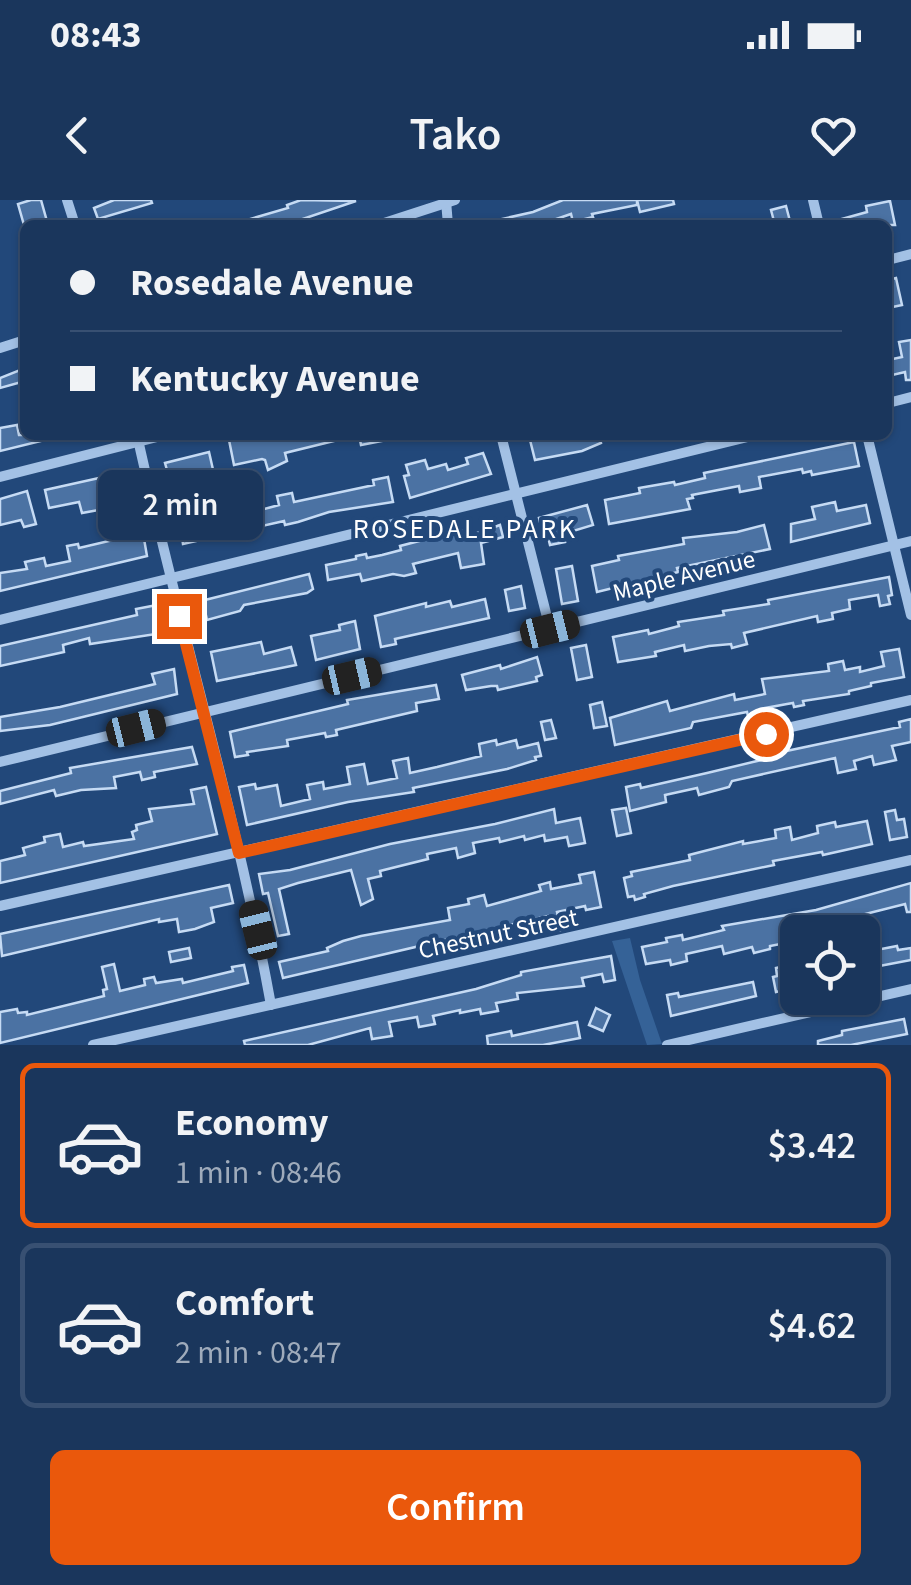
<!DOCTYPE html>
<html lang="en">
<head>
<meta charset="utf-8">
<style>
  :root { --surface:#1a365c; --page:#274165; --text:#f1f3f6; --muted:#9fabbb; --line:#385072; --accent:#ea580c }
  body { margin:0; font-family:"Source Sans 3",sans-serif; background:var(--page); color:var(--text); height:100vh; display:flex; flex-direction:column; font-size:38px; white-space:nowrap }
  * { box-sizing:border-box; margin:0 }
  p { font-size:32px; color:var(--muted) }
  .icon { flex:none; width:55px; height:55px; fill:none; stroke:currentColor; stroke-width:2; stroke-linecap:round; stroke-linejoin:round }
  .map { position:relative; height:845px; overflow:hidden }
  .panel { display:flex; flex-direction:column; background:var(--surface); flex:1 }
  .panel>* { flex:none }
  .hud { position:absolute; left:20px; top:20px; width:872px; height:220px; border-radius:15px; box-shadow:0 2px 8px #0004,0 0 0 2px var(--line); display:grid; align-content:center; height:220px; padding:0 50px; background:var(--surface) }
  .buttons { position:absolute; left:780px; top:715px; display:grid; gap:20px }
  .buttons a { display:grid; place-items:center; width:100px; height:100px; border-radius:15px; background:var(--surface); box-shadow:0 2px 8px #0004,0 0 0 2px var(--line); font-size:50px }
  .end { position:absolute; width:45px; height:45px; margin:-22px; border:12px solid #ea580c; background:#fff; box-shadow:0 0 0 5px #fff }
  .from { border-radius:50% }
  .bubble { position:absolute; height:70px; border-radius:15px; background:var(--surface); box-shadow:0 2px 8px #0004,0 0 0 2px var(--line); font-size:32px; font-weight:600; line-height:70px; text-align:center }
  .car { position:absolute; width:30px; height:60px; margin:-30px -15px; border-radius:12px; box-shadow:0 0 8px 2px #0007; background:linear-gradient(#222 24%,#8ab4d8 0 40%,#222 0 76%,#8ab4d8 0 86%,#222 0) }
  .hud b { display:flex; align-items:center; gap:35px; height:95px; font-size:38px }
  .hud b+b { border-top:2px solid var(--line) }
  .hud i { width:25px; height:25px; background:var(--text) }
  ul { padding:18px 0 0; list-style:none }
  li { display:flex; align-items:center; gap:30px; height:165px; margin:0 20px 15px; padding:0 30px; border:5px solid var(--line); border-radius:15px }
  li div { flex:1 }
  li b { display:block; font-size:38px }
  li em { font-style:normal; font-weight:600 }
  li.current { border-color:var(--accent) }
  li>.icon { width:90px; height:90px; stroke-width:1.5 }
  .primary-button { display:flex; gap:20px; margin-top:auto; padding:20px 50px }
  .primary-button a { flex:1; height:115px; border-radius:15px; background:var(--accent); color:#fff; font-size:40px; font-weight:600; line-height:115px; text-align:center }
  .status { display:flex; justify-content:space-between; align-items:center; height:70px; padding:0 50px; background:var(--surface); direction:ltr }
  .status svg { height:28px; fill:currentColor }
  header { display:flex; justify-content:space-between; align-items:center; height:130px; padding:0 50px; background:var(--surface); font-size:45px; font-weight:600 }
  .map>svg:first-child { display:block }
</style>
</head>
<body>
<div class="status"><b>08:43</b><svg viewBox="0 0 49 12"><path d="M0 12V9h3v3zM5 12V6h3v6zM10 12V3h3v9zM15 12V0h3v12zM26 1h20v11H26zM47 4h2v5h-2z"/></svg></div>
<header><svg class="icon" aria-label="back" viewBox="0 0 24 24"><path d="M15 5l-7 7 7 7"/></svg>Tako<svg class="icon" aria-label="heart" viewBox="0 0 24 24"><path d="M12 20l-8-8c-3-5 5-10 8-4 3-6 11-1 8 4z"/></svg></header>
<div class="map">
<svg width="911" height="845" viewBox="0 0 911 845">
  <rect width="100%" height="100%" fill="#22487a"/>
  <path fill="#356297" d="M630,738L640,780L662,844L647,845L612,741Z"/>
  <g fill="#4b72a3" stroke="#c6dbf4" stroke-width="2.5">
    <path d="M31,0H41L48,25H24L18,4Z"/>
    <path d="M114,0H151L152,3L98,19L94,8Z"/>
    <path d="M301,0L356,1L285,25H241L240,22L288,8L287,5Z"/>
    <path d="M563,0H637V5L592,14L593,17L573,22L571,14L539,25H493V21L533,12Z"/>
    <path d="M637,0H673L674,4L640,12Z"/>
    <path d="M890,1L895,25H831V22L867,12L866,6Z"/>
    <path d="M786,6L791,25H775L771,10Z"/>
    <path d="M896,78L902,105L888,108V80Z"/>
    <path d="M911,140V180H906L905,172L888,176V160L902,157L899,142Z"/>
    <path d="M25,168V181L0,188V178Z"/>
    <path d="M17,225L19,235H53V238L0,251V228Z"/>
    <path d="M278,235H342V239L285,253L287,261L268,270L265,260L262,259L234,265L229,240Z"/>
    <path d="M359,235H387V240L361,245Z"/>
    <path d="M551,235H599L601,243L582,251L535,260L530,240Z"/>
    <path d="M854,242L859,266L812,275L811,271L803,273L802,269L759,277L761,288L740,292L739,286L692,295L693,298L687,299L690,309L609,324L605,300L640,293L639,288L674,282L675,285L705,278L704,273Z"/>
    <path d="M209,252L214,274L202,277L201,273L170,281L165,263Z"/>
    <path d="M483,253L491,274L410,298L404,276L409,275L406,265L425,260L428,269L446,264L448,270L468,264L466,258Z"/>
    <path d="M126,272L129,287L101,292L104,309L82,313L79,302L49,308L45,290Z"/>
    <path d="M388,277L393,302L329,312L298,322L285,325L284,321L183,344L180,324L208,319L207,311L230,306L231,312L248,307L254,298L257,311L279,305L277,296L292,293L294,302L374,285L373,280Z"/>
    <path d="M27,291L36,324L24,327L21,320L0,325V299Z"/>
    <path d="M835,302L837,311L866,305L870,323L791,342V324L815,319L812,307Z"/>
    <path d="M587,305L593,325L563,334L565,342L550,345L547,333L543,335L539,318Z"/>
    <path d="M500,325L503,337L481,343L484,364L461,368L458,353L413,364L416,373L404,376L393,374L362,381L360,374L328,380L326,365L356,359V356L366,354L367,358L382,355L401,350L400,346L454,332L468,330L469,336Z"/>
    <path d="M764,325L770,349L677,368L678,372L597,392L592,366L619,360L618,356L684,344L683,338L737,332Z"/>
    <path d="M143,333L147,356L0,391V373L27,369L25,362L44,358L46,366L70,361L67,346L78,344L79,348Z"/>
    <path d="M572,366L578,401L562,404L556,369Z"/>
    <path d="M309,374L313,389L307,393L244,405L240,411L207,420L205,411L200,412L197,402Z"/>
    <path d="M889,377L892,395L888,396L890,404L880,406L878,395L849,400L850,409L832,413L833,419L818,422L817,416L744,433L747,444L732,448L731,444L709,446L685,451L684,445L655,452L656,456L618,462L613,437L648,430L649,434L679,426L678,422L724,415L723,411L769,404L768,400Z"/>
    <path d="M521,386L525,408L509,411L505,390Z"/>
    <path d="M485,399L489,418L395,439L396,444L381,447L375,416L426,403V407L450,401L452,407Z"/>
    <path d="M157,405L162,429L155,430L156,434L90,444L89,438L63,445L64,452L0,466V446L137,415L136,409Z"/>
    <path d="M355,421L360,449L316,460L311,436L340,430L339,425Z"/>
    <path d="M261,442L264,454L291,447L296,465L217,481L211,452Z"/>
    <path d="M586,445L592,477L577,480L571,448Z"/>
    <path d="M899,449L904,477L871,483V486L849,491V494L803,501L804,505L794,507L793,503L787,504L760,509L761,514L748,516L747,512L693,522L691,528L615,545L610,518L667,501L670,511L734,494L735,500L765,494L762,479L829,471L828,464L843,461L845,470L860,467V472L884,466L881,452Z"/>
    <path d="M537,457L542,475L536,477L537,481L498,490L497,486H491L466,490L462,475L500,465L501,469Z"/>
    <path d="M174,469L177,494L50,525L0,531V517L60,507L155,484L152,474Z"/>
    <path d="M436,485L439,499L416,503L417,511L336,530L337,535L326,537L325,533L287,540L288,546L247,552L248,555L235,557L230,532L348,504L347,500Z"/>
    <path d="M602,502L607,526L594,528L590,505Z"/>
    <path d="M911,519V542L892,546L896,560L874,565L872,556L854,561L856,569L838,573L835,558L732,581L729,587L699,595L697,588L665,595L666,602L630,611L626,587L640,584L641,588L707,573L778,556L777,553L900,527L899,522Z"/>
    <path d="M551,520L556,538L545,540L541,522Z"/>
    <path d="M496,540L497,545L516,540L518,548L538,543L541,556L535,557L536,560L507,569L413,588L414,592L348,602L247,625L239,587L255,584L256,589L277,585L281,606L310,599L307,585L323,582L324,589L350,584L347,567L364,564L368,584L397,578L393,561L408,558L410,573L437,567L481,556L479,544Z"/>
    <path d="M192,547L197,564L154,572L155,577L142,580L140,572L114,577L116,588L81,590L56,596L54,590L0,604V591L71,573L70,568Z"/>
    <path d="M206,587L217,634L0,683V661L25,655L23,648L45,642L44,637L60,634L63,647L83,642L84,646L134,639L132,632L137,630L136,625L152,621L149,609L194,604L191,590Z"/>
    <path d="M626,608L631,633L617,636L612,610Z"/>
    <path d="M554,609L556,623L580,618L585,643L569,646L567,637L545,641L544,635L525,640L524,636L500,642L499,638L473,643L475,653L458,658L456,648L427,654L428,659L380,671L381,676L368,679L373,699L361,705L351,670L298,683L279,689L289,734L278,736L268,693L263,694L259,674L290,670L390,644L495,624Z"/>
    <path d="M895,610L897,620L904,619L907,637L890,640L885,612Z"/>
    <path d="M867,621L872,644L823,655L822,652L773,661L774,665L673,686L644,694L645,697L635,700L634,696L628,697L624,678L632,676L631,672L690,660L689,655L743,641V644L776,638L775,630L790,627L792,640L818,633L817,626L835,622L836,627Z"/>
    <path d="M594,672L601,707L586,710L585,706L557,712L561,730L553,732L548,716L283,778L279,762L328,751L327,748L343,741L361,736L450,720L448,708L469,704L468,699L484,695L487,706L541,691L539,685L550,682L551,689L581,683L579,675Z"/>
    <path d="M911,683V712H907L905,704L794,732L796,741L770,746V749L754,753L752,747L724,754L722,746L686,754L687,761L671,765L670,760L646,764L642,747L667,742L666,738L682,735L683,740L724,730L722,726L816,710Z"/>
    <path d="M229,685L233,703L211,708L214,722L195,729L179,732L177,719L159,722V719L2,756L0,734Z"/>
    <path d="M897,746L898,750L911,748V760L874,767L871,751Z"/>
    <path d="M189,748L191,758L171,762L169,752Z"/>
    <path d="M611,756L615,780L604,782L602,774L582,778L584,786L517,793L518,799L496,803L498,811L481,814L480,809L460,813V810L433,816L435,824L419,827L417,817L389,822L392,836L372,839L370,828L308,845H245L244,841L476,789L521,775V772Z"/>
    <path d="M114,764L120,791L145,785L144,779L154,777L156,783L182,779L183,783L233,771L232,767L244,765L248,783L0,843V812L17,809L18,813L27,812V815L104,796L103,790L107,789L102,767Z"/>
    <path d="M785,766L794,788L776,792L773,777L777,776L776,768Z"/>
    <path d="M753,782L756,796L671,816L667,795L678,793L679,797Z"/>
    <path d="M596,808L610,815L603,831L589,825Z"/>
    <path d="M904,819L907,834L851,845H818V841L842,835V831Z"/>
    <path d="M577,822L580,838L543,845H488L487,836L511,831L512,836Z"/>
  </g>
  <g fill="none" stroke-linecap="round" stroke-linejoin="round">
    <g stroke="#a3c1e5" stroke-width="10">
      <path d="M67,0L75,25"/>
      <path d="M813,0L819,25"/>
      <path d="M446,1L448,25"/>
      <path d="M378,25L455,0"/>
      <path d="M888,60L911,54"/>
      <path d="M0,148L25,140"/>
      <path d="M888,203L911,197"/>
      <path d="M137,235C179,426 236,612 271,805"/>
      <path d="M501,235L550,429"/>
      <path d="M867,235L911,415"/>
      <path d="M0,277L165,235"/>
      <path d="M0,420L756,235"/>
      <path d="M0,562L911,341"/>
      <path d="M0,706L911,500"/>
      <path d="M93,845L911,660"/>
      <path d="M667,845L911,789"/>
    </g>
  </g>
  <g fill="none" stroke-linecap="round" stroke-linejoin="round">
    <path stroke="#ea580c" stroke-width="12" d="M179,416L239,653L766,534"/>
  </g>
  <g text-anchor="middle" dominant-baseline="central" stroke-width="8" stroke-linejoin="round" paint-order="stroke">
    <g font-size="25" fill="#fff" stroke="#22487a">
      <text transform="translate(684 376) rotate(-14)">Maple Avenue</text>
      <text transform="translate(498 734) rotate(-12)">Chestnut Street</text>
    </g>
    <g font-size="28" letter-spacing="2.5" fill="#fff" stroke="#22487a">
      <text x="465" y="329">ROSEDALE PARK</text>
    </g>
  </g>
</svg>
<div class="buttons">
<a><svg class="icon" aria-label="locate" viewBox="0 0 24 24"><circle cx="12" cy="12" r="6"/><path d="M12 2v4M12 18v4M2 12h4M18 12h4"/></svg></a>
</div>
<i class="end from" style="left:766px;top:534px"></i>
<i class="end" style="left:179px;top:416px"></i>
<div class="bubble" style="left:98px;top:270px;width:165px">2 min</div>
<i class="car" style="left:550px;top:429px;rotate:76deg"></i>
<i class="car" style="left:352px;top:476px;rotate:77deg"></i>
<i class="car" style="left:136px;top:528px;rotate:76deg"></i>
<i class="car" style="left:258px;top:730px;rotate:346deg"></i>
<div class="hud">
<b><i class="from"></i>Rosedale Avenue</b>
<b><i></i>Kentucky Avenue</b>
</div>
</div>
<section class="panel">
<ul>
<li class="current"><svg class="icon" aria-label="car" viewBox="0 0 24 24"><path d="M5 17H2v-5l4-1 3-4h7l3 4 3 1v5h-3M9 17h6M6 11h13"/><circle cx="7" cy="17" r="2"/><circle cx="17" cy="17" r="2"/></svg><div><b>Economy</b><p>1 min · 08:46</p></div><em>$3.42</em></li>
<li><svg class="icon" aria-label="car" viewBox="0 0 24 24"><path d="M5 17H2v-5l4-1 3-4h7l3 4 3 1v5h-3M9 17h6M6 11h13"/><circle cx="7" cy="17" r="2"/><circle cx="17" cy="17" r="2"/></svg><div><b>Comfort</b><p>2 min · 08:47</p></div><em>$4.62</em></li>
</ul>
<div class="primary-button"><a>Confirm</a></div>
</section>
</body>
</html>
